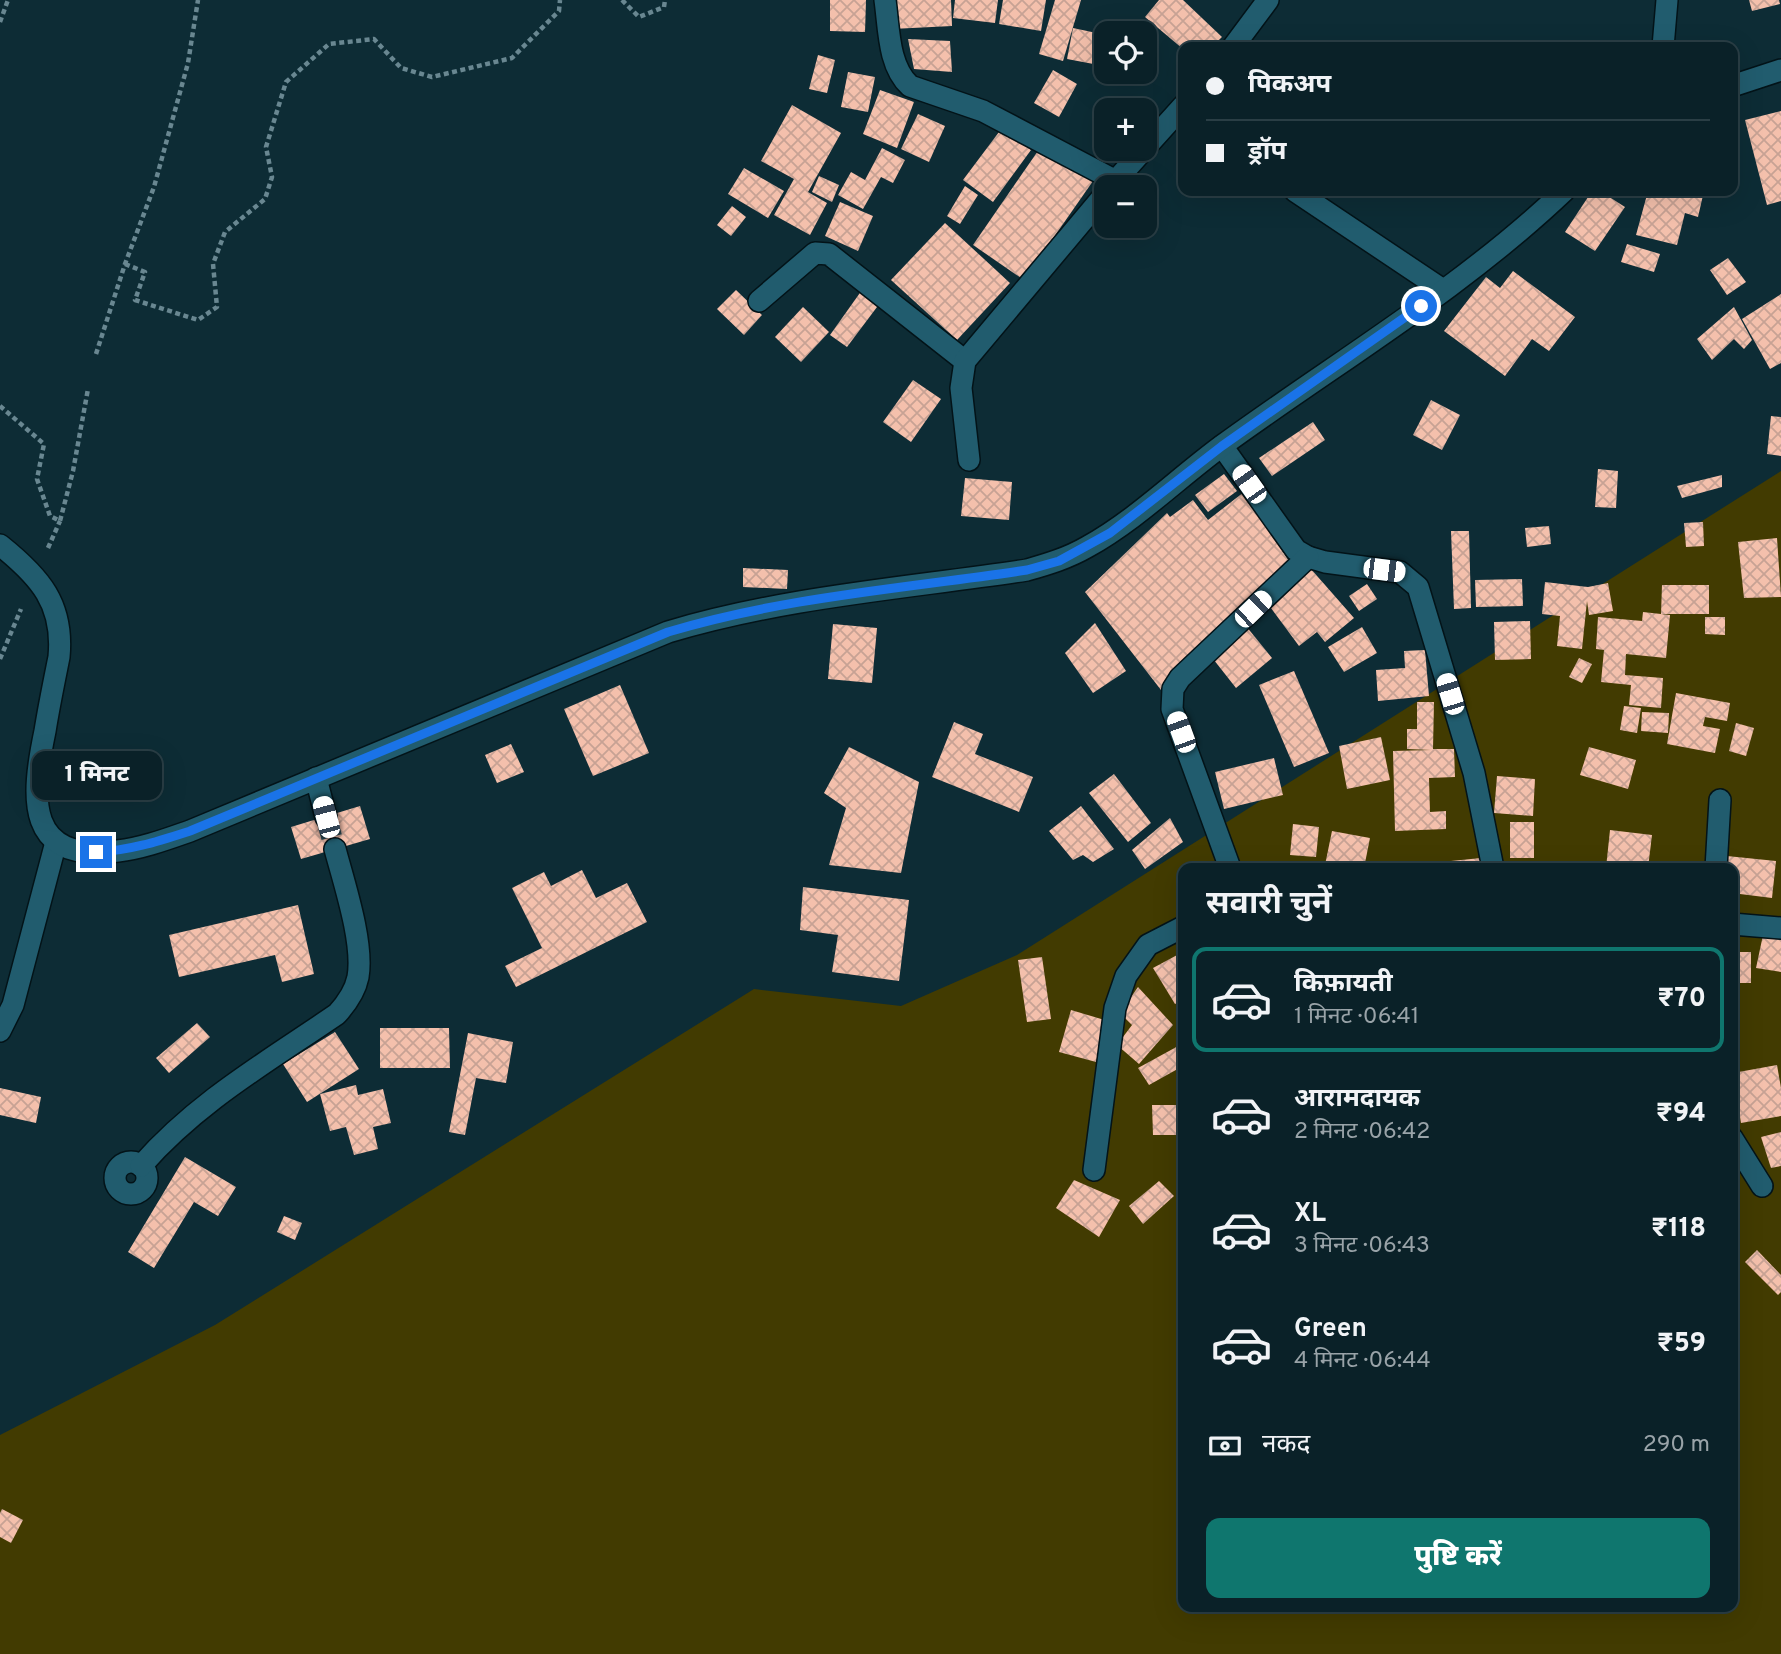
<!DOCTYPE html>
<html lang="hi">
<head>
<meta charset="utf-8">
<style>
  :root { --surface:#0a2128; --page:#132930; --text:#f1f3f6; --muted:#99a3a8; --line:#2a3e45; --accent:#0f766e }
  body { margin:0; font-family:Overpass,"Noto Sans Devanagari",sans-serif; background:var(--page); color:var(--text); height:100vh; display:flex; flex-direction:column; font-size:26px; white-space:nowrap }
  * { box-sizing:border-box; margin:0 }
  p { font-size:23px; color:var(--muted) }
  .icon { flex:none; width:38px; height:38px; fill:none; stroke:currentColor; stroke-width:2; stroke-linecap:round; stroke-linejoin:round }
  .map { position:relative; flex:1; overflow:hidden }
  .details { position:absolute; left:1178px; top:863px; width:560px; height:749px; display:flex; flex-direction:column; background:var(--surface); border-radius:14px; box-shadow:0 7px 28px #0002,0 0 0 2px var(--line) }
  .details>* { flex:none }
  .hud { position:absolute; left:1178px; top:42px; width:560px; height:154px; border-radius:14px; box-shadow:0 7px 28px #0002,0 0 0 2px var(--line); display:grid; align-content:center; height:154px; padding:0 28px; background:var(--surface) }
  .fabs { position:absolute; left:1094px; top:21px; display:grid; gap:14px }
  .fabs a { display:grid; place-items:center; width:63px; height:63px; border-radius:14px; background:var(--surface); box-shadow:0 7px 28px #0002,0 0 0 2px var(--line); font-size:35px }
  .end { position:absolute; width:32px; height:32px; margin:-16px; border:9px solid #1a73e8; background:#fff; box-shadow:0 0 0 4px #fff }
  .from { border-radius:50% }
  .bubble { position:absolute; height:49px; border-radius:14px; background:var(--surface); box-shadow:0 7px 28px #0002,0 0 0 2px var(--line); font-size:23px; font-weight:800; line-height:49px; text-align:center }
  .car { position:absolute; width:21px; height:42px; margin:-21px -10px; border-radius:9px; box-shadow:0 0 5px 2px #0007; background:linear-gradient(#fff 24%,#345 0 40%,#fff 0 76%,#345 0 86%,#fff 0) }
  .hud b { display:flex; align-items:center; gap:24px; height:66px; font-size:26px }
  .hud b+b { border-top:2px solid var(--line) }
  .hud i { width:18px; height:18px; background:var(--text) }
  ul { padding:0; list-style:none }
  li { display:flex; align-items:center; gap:21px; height:105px; margin:0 14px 10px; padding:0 14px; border:4px solid transparent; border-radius:14px }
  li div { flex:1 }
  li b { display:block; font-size:26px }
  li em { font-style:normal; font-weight:800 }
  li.on { border-color:var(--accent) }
  li>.icon { width:63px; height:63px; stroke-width:1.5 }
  h2 { padding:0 28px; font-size:32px; line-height:84px }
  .pay { display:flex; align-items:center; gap:18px; height:77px; padding:0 28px; font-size:26px }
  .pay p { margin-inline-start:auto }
  .cta { display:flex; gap:14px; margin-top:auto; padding:14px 28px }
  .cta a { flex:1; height:80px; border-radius:14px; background:var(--accent); color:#fff; font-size:28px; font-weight:800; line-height:80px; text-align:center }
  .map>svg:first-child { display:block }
</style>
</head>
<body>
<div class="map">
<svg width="1781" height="1654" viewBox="0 0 1781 1654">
  <defs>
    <pattern id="building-cross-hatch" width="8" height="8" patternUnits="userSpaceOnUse" patternTransform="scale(1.75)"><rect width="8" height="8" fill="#f4c0ac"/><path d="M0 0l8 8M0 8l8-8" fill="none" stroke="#c7a294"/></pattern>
  </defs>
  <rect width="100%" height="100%" fill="#0d2c35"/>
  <path fill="#423b01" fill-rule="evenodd" d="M1781,471V1654H0V1435L215,1325L754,989L901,1006L1017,955ZM1183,868H1732V1606H1183Z"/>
  <g fill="url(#building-cross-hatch)">
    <path d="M830,0H866L865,32L830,31Z"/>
    <path d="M891,0H951L952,26L892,29Z"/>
    <path d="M955,0H998L995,23L953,18Z"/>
    <path d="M1003,0H1046L1041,31L999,24Z"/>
    <path d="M1055,0H1081L1063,61L1039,54Z"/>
    <path d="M1159,0H1183L1222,37L1212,47L1183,49L1145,17Z"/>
    <path d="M1749,0H1779L1780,4L1752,11Z"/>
    <path d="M1073,28L1106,35L1104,66L1067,59Z"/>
    <path d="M908,39L950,41L952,72L914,69Z"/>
    <path d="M818,55L835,60L827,93L809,89Z"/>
    <path d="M1053,70L1077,84L1059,117L1034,103Z"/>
    <path d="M848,72L875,77L868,112L841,107Z"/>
    <path d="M880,90L914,102L897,148L863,134Z"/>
    <path d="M792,105L841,133L808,192L827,203L810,235L774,215L794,179L761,161Z"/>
    <path d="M1781,111V201L1767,205L1745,120Z"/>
    <path d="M918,114L945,126L929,162L901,149Z"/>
    <path d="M1002,128L1031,150L993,202L963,180Z"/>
    <path d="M1042,145L1093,181L1024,280L973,245Z"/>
    <path d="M882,148L905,160L893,183L881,177L863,209L838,195L851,172L865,180Z"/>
    <path d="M744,168L784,191L768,218L728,194Z"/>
    <path d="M819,176L839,185L832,202L812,192Z"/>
    <path d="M965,186L978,195L960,224L947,216Z"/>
    <path d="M1592,191H1600L1625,207L1595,251L1565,232Z"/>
    <path d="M1648,191H1704L1698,217L1685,213L1677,245L1636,235Z"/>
    <path d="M840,202L873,216L858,251L825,236Z"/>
    <path d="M732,206L746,217L731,236L717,225Z"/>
    <path d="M945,223L1010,283L957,340L891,280Z"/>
    <path d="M1627,244L1660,254L1654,272L1621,262Z"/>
    <path d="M1728,258L1746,282L1727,295L1710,270Z"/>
    <path d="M1513,271L1575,317L1549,351L1532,339L1505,376L1444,331L1486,277L1500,288Z"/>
    <path d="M736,290L762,315L744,335L717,309Z"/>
    <path d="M862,290L880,303L847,347L830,335Z"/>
    <path d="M1781,294V363L1770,369L1742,319Z"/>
    <path d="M803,307L829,332L801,362L775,337Z"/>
    <path d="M1734,307L1752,340L1744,349L1734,339L1712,360L1697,339Z"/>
    <path d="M913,380L941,399L911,442L883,422Z"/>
    <path d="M1431,400L1460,415L1442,450L1413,435Z"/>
    <path d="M1771,416L1781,417V456L1767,454Z"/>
    <path d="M1313,422L1325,440L1272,476L1259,458Z"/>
    <path d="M1598,469L1618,471L1616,508L1595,507Z"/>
    <path d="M1224,474L1237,491L1208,512L1195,495Z"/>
    <path d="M1722,475V487L1682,498L1677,486Z"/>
    <path d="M965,478L1012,482L1009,520L961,516Z"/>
    <path d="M1244,492L1289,561L1161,690L1085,592L1167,513L1170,517L1193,500L1208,520Z"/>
    <path d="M1703,522L1704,546L1686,547L1684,523Z"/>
    <path d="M1549,526L1551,544L1527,547L1525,528Z"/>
    <path d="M1451,531H1469L1471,608L1454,609Z"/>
    <path d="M1777,538L1781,597L1744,598L1738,542Z"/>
    <path d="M743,568L788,570L787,589L743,587Z"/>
    <path d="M1311,569L1354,618L1325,642L1317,632L1299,646L1268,604Z"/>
    <path d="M1522,579L1523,606L1476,607L1475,580Z"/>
    <path d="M1545,582L1588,587L1608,583L1613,611L1589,615L1587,601L1582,649L1557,646L1560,616L1542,614Z"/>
    <path d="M1367,584L1377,599L1359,611L1349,596Z"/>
    <path d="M1662,585H1709V614H1661Z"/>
    <path d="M1643,612L1670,615L1666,658L1626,654L1625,675L1663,678L1661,708L1629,705L1631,685L1601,682L1604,650L1596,649L1598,617L1642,621Z"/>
    <path d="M1705,617H1725V635L1705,634Z"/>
    <path d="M1530,621L1531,659L1495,660L1494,622Z"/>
    <path d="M1095,623L1126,671L1093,693L1065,653Z"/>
    <path d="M833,624L877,628L872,683L828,679Z"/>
    <path d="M1246,626L1272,658L1236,688L1210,655Z"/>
    <path d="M1362,627L1377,653L1344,672L1328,647Z"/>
    <path d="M1425,650L1429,696L1378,701L1376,670L1405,668L1404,651Z"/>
    <path d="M1579,658L1592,664L1582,683L1569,677Z"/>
    <path d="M1294,671L1329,753L1294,767L1259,685Z"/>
    <path d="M620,685L649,753L593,776L564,709Z"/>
    <path d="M1676,693L1730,703L1727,721L1705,717L1703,726L1720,729L1715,753L1667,744Z"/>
    <path d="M1417,702H1434L1433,749H1454L1455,777L1429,778L1430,812L1446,811V829L1395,831L1393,751L1431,750L1407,749V729H1417Z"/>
    <path d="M1624,706L1641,708L1637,733L1620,730Z"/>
    <path d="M1642,712L1669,713L1668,733L1641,731Z"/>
    <path d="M954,722L983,734L975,754L1033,777L1019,812L932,777Z"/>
    <path d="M1736,723L1754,728L1746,756L1729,751Z"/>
    <path d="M1381,737L1390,780L1347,789L1339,746Z"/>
    <path d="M511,744L524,772L497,783L485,755Z"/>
    <path d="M849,747L919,782L901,873L829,865L846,808L824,793Z"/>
    <path d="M1589,747L1636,760L1628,789L1580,775Z"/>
    <path d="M1274,758L1283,795L1224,809L1215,772Z"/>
    <path d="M1114,774L1151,823L1128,842L1089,793Z"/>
    <path d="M1497,776L1535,779L1533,816L1494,813Z"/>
    <path d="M360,806L370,839L301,859L291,827Z"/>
    <path d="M1081,806L1114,849L1093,862L1083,855L1073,860L1049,831Z"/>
    <path d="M1170,818L1183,842L1145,869L1132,850Z"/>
    <rect x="1510" y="822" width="24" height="36"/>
    <path d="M1293,824L1319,827L1316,857L1290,855Z"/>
    <path d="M1610,830L1652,835L1648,868H1606Z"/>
    <path d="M1332,831L1370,838L1364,868H1339L1325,865Z"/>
    <path d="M1727,856L1776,861L1772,898L1732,893V868H1726Z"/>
    <path d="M1481,858L1482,868H1401V866Z"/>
    <path d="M582,870L596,898L627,883L647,922L516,987L505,966L542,948L512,888L544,872L551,886Z"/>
    <path d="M803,887L909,900L899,981L832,972L838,935L800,930Z"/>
    <path d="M298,905L314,974L282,982L275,955L179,977L169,935Z"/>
    <path d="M1763,935L1781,938V972L1756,968Z"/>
    <rect x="1732" y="952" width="19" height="31"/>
    <path d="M1179,954L1183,965V1000L1175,1004L1153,968Z"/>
    <path d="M1042,957L1051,1019L1027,1022L1018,960Z"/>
    <path d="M1138,987L1173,1025L1139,1064L1117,1045L1132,1025L1120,1013Z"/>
    <path d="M1071,1010L1108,1021L1096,1062L1059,1052Z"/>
    <path d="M197,1023L210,1037L169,1073L156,1058Z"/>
    <path d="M380,1028H449L450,1068H380Z"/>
    <path d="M335,1032L359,1069L307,1102L283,1064Z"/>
    <path d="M468,1033L513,1042L506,1083L476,1078L465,1135L449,1132Z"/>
    <path d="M1180,1045L1183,1051V1066L1149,1085L1138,1068Z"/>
    <path d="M1777,1065L1781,1088V1116L1741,1123L1733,1073Z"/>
    <path d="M356,1085L358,1095L383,1089L391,1123L373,1127L378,1149L354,1155L346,1127L330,1131L320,1094Z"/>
    <path d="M0,1088L41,1097L36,1123L0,1115Z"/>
    <path d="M1152,1105H1183V1135H1153Z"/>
    <path d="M1781,1132V1166L1771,1168L1761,1137Z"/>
    <path d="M185,1157L236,1187L218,1216L194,1202L154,1268L128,1252Z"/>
    <path d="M1074,1180L1120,1200L1099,1237L1056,1208Z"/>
    <path d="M1159,1181L1174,1196L1143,1224L1129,1206Z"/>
    <path d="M284,1216L302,1223L295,1240L277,1232Z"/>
    <path d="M1757,1250L1781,1275V1292L1778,1295L1745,1262Z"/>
    <path d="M2,1509L23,1520L11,1543L0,1537V1513Z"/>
  </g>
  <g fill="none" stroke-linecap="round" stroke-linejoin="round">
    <path stroke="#2b4953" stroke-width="21" stroke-dasharray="21 10" stroke-linecap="butt" d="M326,817L335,849"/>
    <defs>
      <g id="minor">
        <path d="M885,0C889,28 888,66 910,86L983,111L1116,181"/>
        <path d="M1233,47L1268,0"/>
        <path d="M1663,47L1667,0"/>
        <path d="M1110,187L1183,106"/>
        <path d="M1295,191L1443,290"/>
        <path d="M759,301L815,253L829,254L965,361"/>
        <path d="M1222,446L1296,550L1308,557L1325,562L1400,572L1418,587L1474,773L1493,868"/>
        <path d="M969,460L961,388L965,361L1106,193"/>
        <path d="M316,778L326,817"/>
        <path d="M1230,868L1172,709L1173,689L1180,678L1308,557"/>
        <path d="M1716,868L1720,800"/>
        <path d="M1732,924L1781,928"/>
        <path d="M0,1031L13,1005L56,842"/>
        <path d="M1732,1138L1762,1186"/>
        <circle cx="131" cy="1178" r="16"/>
        <path d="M141,1166C197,1102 267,1062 337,1014C347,1003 355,992 358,977C364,943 344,883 335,849"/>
        <path d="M1094,1170L1115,1008L1126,976L1148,945L1183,927"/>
      </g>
      <g id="secondary">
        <path d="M1732,86L1781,70"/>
        <path d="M0,545C40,577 64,604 59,657C54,682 49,706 45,731C31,798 25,863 118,851C143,848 167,839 190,831L668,632C784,597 908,588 1027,570C1048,564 1068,558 1087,547C1136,520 1178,478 1223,445C1337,362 1461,289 1564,191"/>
      </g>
    </defs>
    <use href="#minor" stroke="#031318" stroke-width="24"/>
    <use href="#secondary" stroke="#031318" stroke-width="24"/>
    <g stroke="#698791" stroke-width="4.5" stroke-dasharray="5 3.5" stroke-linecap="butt">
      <path d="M622,0L639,17L664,7L665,0"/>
      <path d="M0,22L8,0"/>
      <path d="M125,264L145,272L135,300L198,320L217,307L213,264L225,232L265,199L272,177L266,147L286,82L329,44L374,39L401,68L432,77L512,58L559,11L560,0"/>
      <path d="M96,354L125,264L154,187L188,63L198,0"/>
      <path d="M0,406L44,444L37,479L50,516L60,521L73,471L88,389"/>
      <path d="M48,548L60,521"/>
      <path d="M0,659L21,609"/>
    </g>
    <use href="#minor" stroke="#215c6e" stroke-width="21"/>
    <use href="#secondary" stroke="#215c6e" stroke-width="21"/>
  </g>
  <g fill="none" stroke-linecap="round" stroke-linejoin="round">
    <path stroke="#1a73e8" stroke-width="9" d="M96,852C129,851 159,841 190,831L668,632C784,597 908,588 1027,570L1059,561L1110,533L1222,446L1421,306"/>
  </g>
</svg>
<div class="fabs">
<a><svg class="icon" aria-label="locate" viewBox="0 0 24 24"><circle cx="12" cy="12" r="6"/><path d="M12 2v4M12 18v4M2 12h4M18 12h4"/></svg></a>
<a>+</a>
<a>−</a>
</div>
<i class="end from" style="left:1421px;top:306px"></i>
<i class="end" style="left:96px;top:852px"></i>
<div class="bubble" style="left:32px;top:751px;width:130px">1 मिनट</div>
<i class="car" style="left:1249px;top:484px;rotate:325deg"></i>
<i class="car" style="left:1384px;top:570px;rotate:97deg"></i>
<i class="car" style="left:1253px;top:609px;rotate:46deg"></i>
<i class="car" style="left:1450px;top:694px;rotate:343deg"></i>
<i class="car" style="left:1181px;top:732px;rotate:340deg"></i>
<i class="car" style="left:326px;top:817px;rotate:345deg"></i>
<div class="hud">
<b><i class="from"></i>पिकअप</b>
<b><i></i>ड्रॉप</b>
</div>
<section class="details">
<h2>सवारी चुनें</h2>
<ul>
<li class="on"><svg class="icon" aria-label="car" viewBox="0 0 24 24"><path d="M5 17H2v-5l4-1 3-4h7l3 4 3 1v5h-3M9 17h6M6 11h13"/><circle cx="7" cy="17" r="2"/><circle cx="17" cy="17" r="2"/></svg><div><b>किफ़ायती</b><p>1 मिनट · 06:41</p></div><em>₹70</em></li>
<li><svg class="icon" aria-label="car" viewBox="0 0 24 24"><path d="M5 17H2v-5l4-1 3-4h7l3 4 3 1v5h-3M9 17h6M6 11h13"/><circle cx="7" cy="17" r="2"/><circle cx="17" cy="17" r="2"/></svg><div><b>आरामदायक</b><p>2 मिनट · 06:42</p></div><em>₹94</em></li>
<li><svg class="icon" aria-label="car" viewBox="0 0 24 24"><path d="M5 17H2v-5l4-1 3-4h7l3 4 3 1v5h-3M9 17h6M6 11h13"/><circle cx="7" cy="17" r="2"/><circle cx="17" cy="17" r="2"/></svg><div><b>XL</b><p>3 मिनट · 06:43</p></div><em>₹118</em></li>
<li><svg class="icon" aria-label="car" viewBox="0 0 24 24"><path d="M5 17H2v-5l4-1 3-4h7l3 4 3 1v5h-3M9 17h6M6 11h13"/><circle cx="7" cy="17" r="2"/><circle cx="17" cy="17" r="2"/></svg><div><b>Green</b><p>4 मिनट · 06:44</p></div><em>₹59</em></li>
</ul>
<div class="pay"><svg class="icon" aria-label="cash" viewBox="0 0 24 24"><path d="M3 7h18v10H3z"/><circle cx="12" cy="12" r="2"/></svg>नकद<p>290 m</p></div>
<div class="cta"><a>पुष्टि करें</a></div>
</section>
</div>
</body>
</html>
